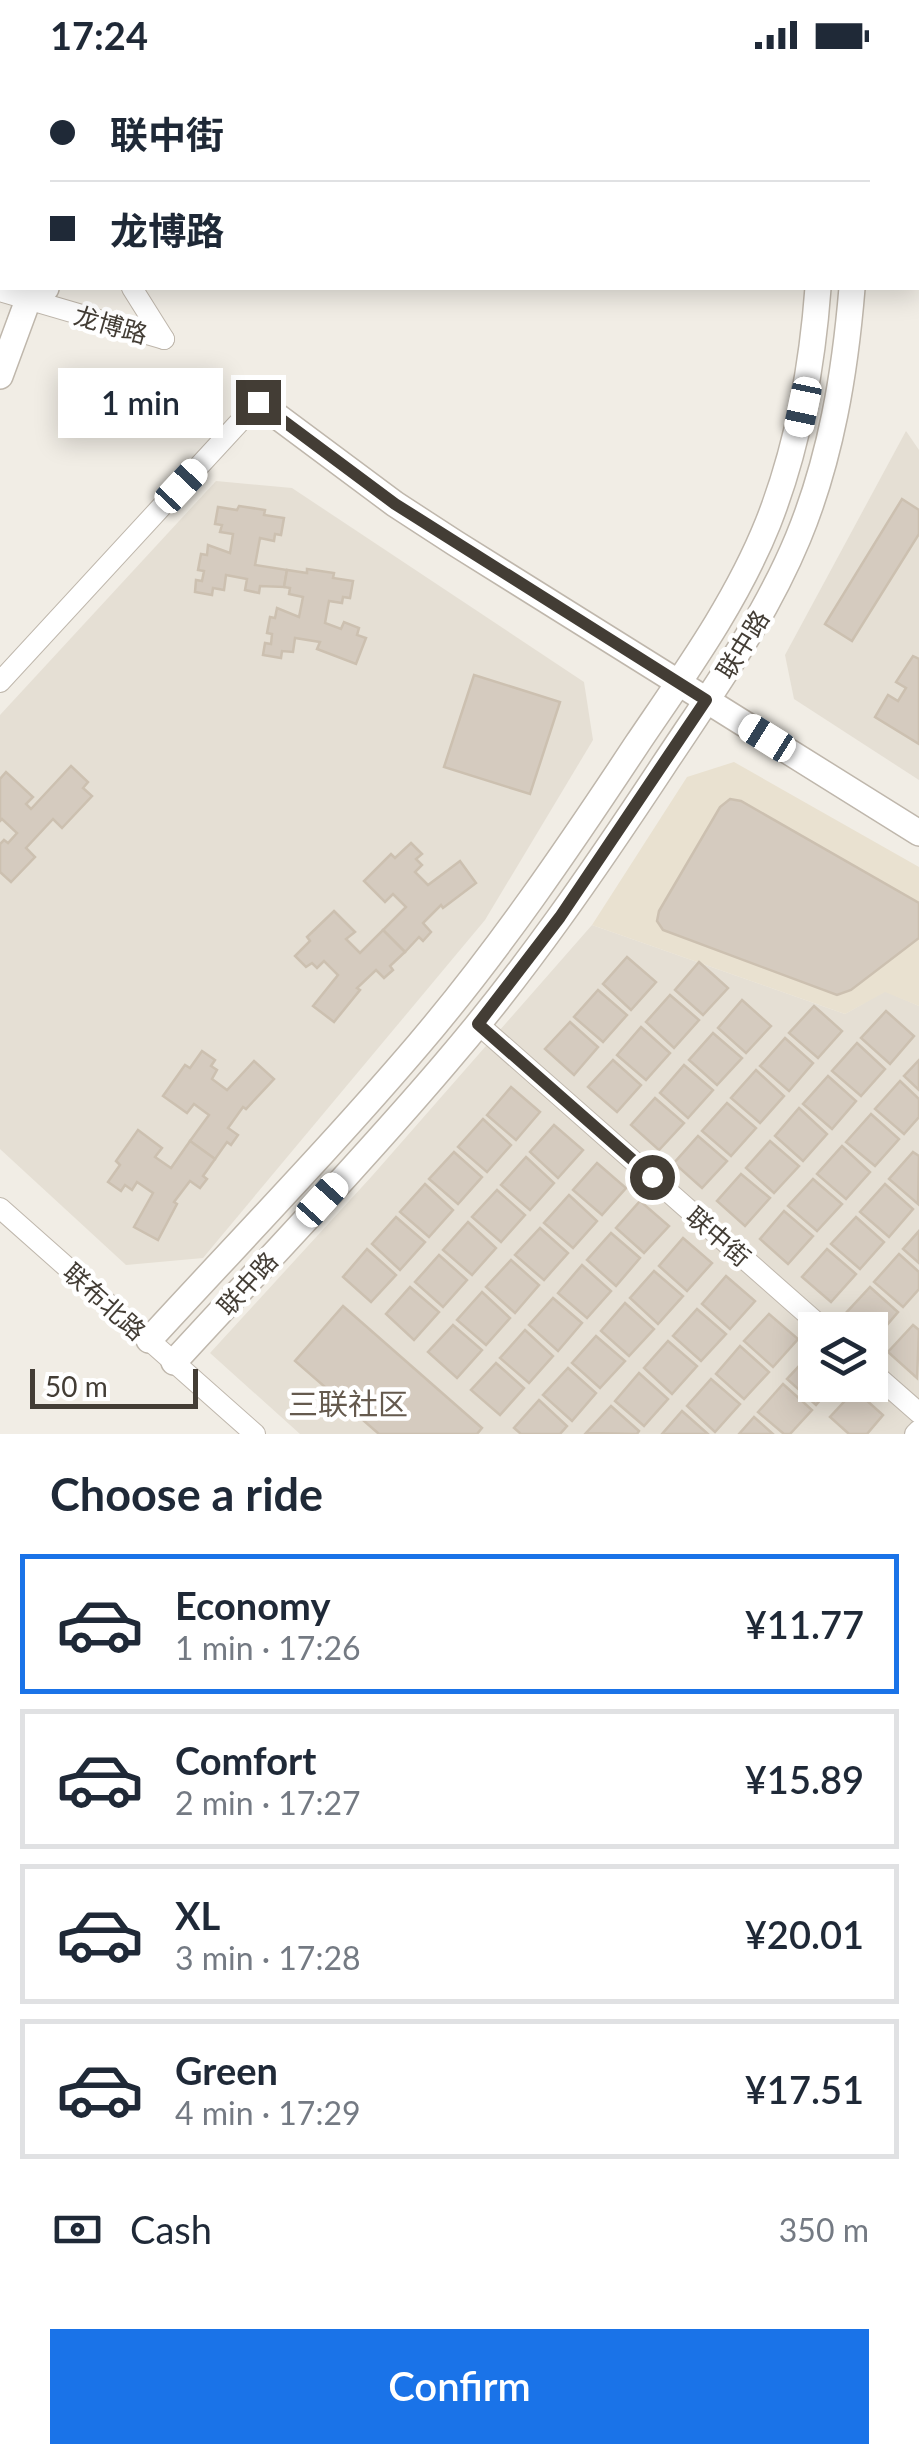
<!DOCTYPE html>
<html lang="en">
<head>
<meta charset="utf-8">
<style>
  :root { --surface:#fff; --page:#f6f6f7; --text:#1f2937; --muted:#747a83; --line:#e0e1e3; --accent:#1a73e8 }
  body { margin:0; font-family:Lato,"Noto Sans SC",sans-serif; background:var(--page); color:var(--text); height:100vh; display:flex; flex-direction:column; font-size:38px; white-space:nowrap }
  * { box-sizing:border-box; margin:0 }
  p { font-size:32px; color:var(--muted) }
  .icon { flex:none; width:55px; height:55px; fill:none; stroke:currentColor; stroke-width:2; stroke-linecap:round; stroke-linejoin:round }
  .map { position:relative; height:1364px; overflow:hidden }
  .drawer { display:flex; flex-direction:column; background:var(--surface); flex:1 }
  .drawer>* { flex:none }
  .top-card { position:absolute; left:0px; top:0px; width:920px; height:220px; box-shadow:0 5px 25px #0003; display:grid; align-content:center; height:220px; padding:0 50px; background:var(--surface) }
  .fabs { position:absolute; left:798px; top:1242px; display:grid; gap:20px }
  .fabs a { display:grid; place-items:center; width:90px; height:90px; border-radius:0px; background:var(--surface); box-shadow:0 5px 25px #0003; font-size:50px }
  .scale { position:absolute; left:30px; bottom:25px; width:168px; box-sizing:border-box; padding-left:10px; border:5px solid #433d35; border-top:0; font-size:28px; line-height:35px; white-space:nowrap; color:#433d35; -webkit-text-stroke:8px #fff; paint-order:stroke }
  .end { position:absolute; width:45px; height:45px; margin:-22px; border:12px solid #433d35; background:#fff; box-shadow:0 0 0 5px #fff }
  .from { border-radius:50% }
  .bubble { position:absolute; height:70px; border-radius:0px; background:var(--surface); box-shadow:0 5px 25px #0003; font-size:32px; font-weight:600; line-height:70px; text-align:center }
  .car { position:absolute; width:30px; height:60px; margin:-30px -15px; border-radius:12px; box-shadow:0 0 8px 2px #0007; background:linear-gradient(#fff 24%,#345 0 40%,#fff 0 76%,#345 0 86%,#fff 0) }
  .top-card b { display:flex; align-items:center; gap:35px; height:95px; font-size:38px }
  .top-card b+b { border-top:2px solid var(--line) }
  .top-card i { width:25px; height:25px; background:var(--text) }
  ul { padding:0; list-style:none }
  li { display:flex; align-items:center; gap:30px; height:140px; margin:0 20px 15px; padding:0 30px; border:5px solid var(--line); border-radius:0px }
  li div { flex:1 }
  li b { display:block; font-size:38px }
  li em { font-style:normal; font-weight:600 }
  li.selected { border-color:var(--accent) }
  li>.icon { width:90px; height:90px; stroke-width:1.5 }
  h2 { padding:0 50px; font-size:45px; line-height:120px }
  .pay { display:flex; align-items:center; gap:25px; height:110px; padding:0 50px; font-size:38px }
  .pay p { margin-inline-start:auto }
  .action { display:flex; gap:20px; margin-top:auto; padding:20px 50px }
  .action a { flex:1; height:115px; border-radius:0px; background:var(--accent); color:#fff; font-size:40px; font-weight:600; line-height:115px; text-align:center }
  .status { display:flex; justify-content:space-between; align-items:center; height:70px; padding:0 50px; background:var(--surface); direction:ltr }
  .status svg { height:28px; fill:currentColor }
  .map>svg:first-child { display:block }
</style>
</head>
<body>
<div class="status"><b>17:24</b><svg viewBox="0 0 49 12"><path d="M0 12V9h3v3zM5 12V6h3v6zM10 12V3h3v9zM15 12V0h3v12zM26 1h20v11H26zM47 4h2v5h-2z"/></svg></div>
<div class="map">
<svg width="919" height="1364" viewBox="0 0 919 1364">
  <rect width="100%" height="100%" fill="#f1ede5"/>
  <g fill="#e5dfd4" fill-rule="evenodd">
    <path d="M526,0H845L525,2Z"/>
    <path d="M906,361L919,380V710L794,629L785,585Z"/>
    <path d="M216,411L292,418L584,612L593,670L485,850L203,1188L126,1195L0,1079V645Z"/>
    <path d="M592,855L845,944L885,921L919,936V1364H300L210,1283L372,1106ZM815,1260H870V1315H815Z"/>
  </g>
  <path fill="#e9e1d0" d="M734,692L919,797V936L885,922L845,944L592,855L687,707Z"/>
  <g fill="none" stroke-linecap="round" stroke-linejoin="round">
    <path stroke="#a6d1ea" stroke-width="6" d="M0,73L2,78"/>
  </g>
  <g fill="#d5cbbf" stroke="#ccc0b0" stroke-width="2.5">
    <path d="M387,0H472L471,2Z"/>
    <path d="M544,0H632L631,2Z"/>
    <path d="M902,429L919,440V464L852,571L825,554Z"/>
    <path d="M239,436L265,440L264,445L284,448L281,465L275,464L274,471L260,468L255,495L287,500L284,517L260,516L259,523L245,520L247,509L226,505L224,520L213,518L212,525L195,522L196,510L202,511L204,501L198,500L201,484L207,485L208,475L230,483L233,464L220,462L222,455L215,454L218,437L237,440Z"/>
    <path d="M307,499L334,503L333,508L353,511L350,528L343,527L342,533L329,531L325,553L341,559L344,552L359,558L357,565L366,568L356,594L317,579L320,572L295,568L293,582L282,581L281,588L263,585L265,573L271,574L272,564L267,563L270,547L275,548L277,538L299,547L303,527L289,524L290,518L284,517L287,500L307,503Z"/>
    <path d="M913,586L919,589V674L875,647L888,625L898,631L906,618L896,612Z"/>
    <path d="M474,605L560,632L530,724L444,697Z"/>
    <path d="M71,696L88,712L83,718L92,726L62,758L53,749L26,778L35,787L11,812L0,802V774L4,770L8,773L17,763L2,749L0,751V709L6,702L33,727L26,734L31,739Z"/>
    <path d="M730,729L741,731L919,833V868L851,920L837,925L663,860L657,851L659,841L720,737Z"/>
    <path d="M411,773L422,784L416,789L422,795L415,802L428,815L460,791L476,813L443,838L441,835L423,853L431,862L423,871L419,867L405,882L383,860L406,837L393,824L385,832L364,811L391,784L395,788Z"/>
    <path d="M334,841L355,862L346,869L360,883L383,860L405,882L390,896L393,900L384,908L376,900L357,918L360,920L334,952L313,936L338,905L324,891L317,898L312,893L306,897L295,886L310,871L307,867Z"/>
    <path d="M627,887L656,912L631,940L603,914Z"/>
    <path d="M699,892L728,918L703,945L675,920Z"/>
    <path d="M598,920L627,945L603,972L574,947Z"/>
    <path d="M670,925L699,950L674,978L646,952Z"/>
    <path d="M742,930L771,956L746,983L718,958Z"/>
    <path d="M814,936L842,961L818,988L789,963Z"/>
    <path d="M886,941L914,966L890,994L861,968Z"/>
    <path d="M570,952L598,977L574,1005L545,979Z"/>
    <path d="M641,957L670,983L646,1010L617,985Z"/>
    <path d="M713,963L742,988L717,1015L689,990Z"/>
    <path d="M785,968L813,993L789,1021L760,996Z"/>
    <path d="M857,973L885,999L861,1026L832,1001Z"/>
    <path d="M202,981L215,990L211,996L217,1000L212,1009L227,1020L254,991L274,1009L246,1039L243,1037L228,1058L238,1065L231,1075L227,1072L215,1089L190,1071L209,1045L194,1034L187,1043L163,1026L185,995L190,998Z"/>
    <path d="M613,990L641,1015L617,1042L588,1017Z"/>
    <path d="M919,990V1020L904,1006Z"/>
    <path d="M684,995L713,1020L688,1048L660,1023Z"/>
    <path d="M756,1000L784,1026L760,1053L731,1028Z"/>
    <path d="M828,1006L856,1031L832,1059L803,1034Z"/>
    <path d="M900,1011L919,1029V1047L904,1064L875,1039Z"/>
    <path d="M511,1017L540,1042L516,1070L487,1045Z"/>
    <path d="M655,1028L684,1053L659,1080L631,1055Z"/>
    <path d="M727,1033L756,1058L731,1086L702,1061Z"/>
    <path d="M799,1038L827,1064L803,1091L775,1066Z"/>
    <path d="M871,1044L899,1069L875,1096L846,1072Z"/>
    <path d="M483,1049L511,1075L487,1102L458,1077Z"/>
    <path d="M554,1055L583,1080L558,1108L530,1082Z"/>
    <path d="M138,1060L162,1078L155,1087L171,1098L190,1071L215,1089L203,1106L207,1109L200,1118L190,1111L174,1132L177,1134L158,1170L134,1157L153,1123L137,1112L132,1120L125,1115L121,1121L108,1112L120,1095L116,1091Z"/>
    <path d="M698,1066L727,1091L702,1118L674,1093Z"/>
    <path d="M770,1071L799,1096L774,1123L746,1098Z"/>
    <path d="M842,1076L870,1102L846,1129L817,1104Z"/>
    <path d="M454,1082L482,1107L458,1134L429,1109Z"/>
    <path d="M913,1082L919,1086L918,1134L889,1109Z"/>
    <path d="M526,1087L554,1113L530,1140L501,1115Z"/>
    <path d="M597,1093L626,1118L602,1145L573,1120Z"/>
    <path d="M741,1104L770,1128L745,1156L717,1131Z"/>
    <path d="M813,1109L842,1134L817,1161L788,1136Z"/>
    <path d="M425,1114L453,1140L429,1167L400,1142Z"/>
    <path d="M885,1114L913,1139L889,1167L860,1142Z"/>
    <path d="M497,1120L525,1145L501,1172L472,1147Z"/>
    <path d="M569,1125L597,1151L573,1178L544,1153Z"/>
    <path d="M640,1131L669,1156L644,1183L616,1158Z"/>
    <path d="M784,1141L813,1166L788,1194L760,1169Z"/>
    <path d="M396,1147L425,1172L400,1200L372,1174Z"/>
    <path d="M856,1147L884,1172L860,1199L831,1174Z"/>
    <path d="M468,1152L496,1178L472,1205L443,1180Z"/>
    <path d="M540,1158L568,1183L544,1210L515,1185Z"/>
    <path d="M919,1161V1193L903,1179Z"/>
    <path d="M611,1163L640,1188L616,1216L587,1190Z"/>
    <path d="M683,1168L712,1193L687,1221L659,1196Z"/>
    <path d="M367,1179L396,1205L371,1232L343,1207Z"/>
    <path d="M827,1179L856,1204L831,1232L802,1207Z"/>
    <path d="M899,1184L919,1202V1219L903,1237L874,1212Z"/>
    <path d="M439,1185L467,1210L443,1237L415,1212Z"/>
    <path d="M511,1190L539,1215L515,1243L486,1217Z"/>
    <path d="M582,1195L611,1221L587,1248L558,1223Z"/>
    <path d="M654,1201L683,1226L658,1254L630,1228Z"/>
    <path d="M726,1206L755,1231L730,1259L702,1234Z"/>
    <path d="M410,1217L439,1242L414,1270L386,1244Z"/>
    <path d="M870,1217L898,1242L874,1270L870,1260H863L845,1244Z"/>
    <path d="M482,1222L510,1248L486,1275L457,1250Z"/>
    <path d="M553,1228L582,1253L558,1281L529,1255Z"/>
    <path d="M625,1233L654,1259L629,1286L601,1261Z"/>
    <path d="M343,1236L482,1358L477,1364H379L295,1291Z"/>
    <path d="M697,1239L726,1264L701,1291L673,1266Z"/>
    <path d="M769,1244L798,1269L773,1297L744,1271Z"/>
    <path d="M453,1255L482,1280L457,1308L428,1282Z"/>
    <path d="M913,1255L919,1260L917,1308L888,1282Z"/>
    <path d="M525,1260L553,1286L529,1313L500,1288Z"/>
    <path d="M596,1266L625,1291L600,1318L572,1293Z"/>
    <path d="M668,1271L697,1296L672,1324L644,1298Z"/>
    <path d="M740,1276L769,1302L744,1329L716,1304Z"/>
    <path d="M812,1282L815,1284V1315H833L816,1335L787,1309Z"/>
    <path d="M496,1293L524,1318L500,1345L471,1320Z"/>
    <path d="M568,1298L596,1323L572,1351L543,1325Z"/>
    <path d="M639,1303L668,1329L644,1356L615,1331Z"/>
    <path d="M711,1309L740,1334L715,1362L687,1336Z"/>
    <path d="M783,1314L812,1340L790,1364H784L758,1342Z"/>
    <path d="M855,1320L883,1345L867,1364H849L830,1347Z"/>
    <path d="M539,1330L567,1356L560,1364H521L514,1358Z"/>
    <path d="M611,1336L639,1361L637,1364L586,1363Z"/>
    <path d="M682,1341L708,1364H662Z"/>
    <path d="M754,1347L773,1364H739Z"/>
  </g>
  <g fill="none" stroke-linecap="round" stroke-linejoin="round">
    <defs>
      <g id="minor">
        <path d="M132,218L164,269"/>
        <path d="M0,221L164,269"/>
        <path d="M0,612L258,332"/>
        <path d="M478,954L825,1260"/>
        <path d="M0,1138L255,1364"/>
        <path d="M870,1300L919,1343"/>
        <path d="M915,1364L919,1360"/>
      </g>
      <g id="tertiary">
        <path d="M28,0L29,2"/>
        <path d="M877,2L878,0"/>
        <path d="M915,2L917,0"/>
        <path d="M0,306L28,230L46,218"/>
        <path d="M258,332L395,434L455,473L919,763"/>
        <path d="M149,1270C239,1172 333,1075 419,974C499,880 569,777 637,674C685,603 736,533 768,453C798,377 812,299 818,218"/>
        <path d="M174,1292C264,1194 357,1097 444,995C525,901 595,799 663,696C712,622 764,550 798,468C831,388 845,303 852,218"/>
      </g>
    </defs>
    <use href="#minor" stroke="#bfb7ac" stroke-width="22"/>
    <use href="#tertiary" stroke="#bfb7ac" stroke-width="28"/>
    <use href="#minor" stroke="#fff" stroke-width="20"/>
    <use href="#tertiary" stroke="#fff" stroke-width="25"/>
  </g>
  <g fill="none" stroke-linecap="round" stroke-linejoin="round">
    <path stroke="#433d35" stroke-width="12" d="M258,332L395,434L706,630L560,847L478,954L652,1107"/>
  </g>
  <g text-anchor="middle" dominant-baseline="central" stroke-width="9" stroke-linejoin="round" paint-order="stroke">
    <g font-size="25" fill="#433d35" stroke="#fff">
      <text transform="translate(111 254) rotate(16)">龙博路</text>
      <text transform="translate(742 574) rotate(-58)">联中路</text>
      <text transform="translate(719 1166) rotate(41)">联中街</text>
      <text transform="translate(247 1213) rotate(-48)">联中路</text>
      <text transform="translate(105 1231) rotate(42)">联布北路</text>
    </g>
    <g font-size="30" fill="#655a4e" stroke="#fff">
      <text x="348" y="1333">三联社区</text>
    </g>
  </g>
</svg>
<div class="fabs">
<a><svg class="icon" aria-label="layers" viewBox="0 0 24 24"><path d="M12 4l9 5-9 5-9-5zM3 14l9 5 9-5"/></svg></a>
</div>
<div class="scale">50 m</div>
<i class="end from" style="left:652px;top:1107px"></i>
<i class="end" style="left:258px;top:332px"></i>
<div class="bubble" style="left:58px;top:298px;width:165px">1 min</div>
<i class="car" style="left:803px;top:337px;rotate:192deg"></i>
<i class="car" style="left:181px;top:416px;rotate:43deg"></i>
<i class="car" style="left:767px;top:668px;rotate:302deg"></i>
<i class="car" style="left:322px;top:1130px;rotate:42deg"></i>
<div class="top-card">
<b><i class="from"></i>联中街</b>
<b><i></i>龙博路</b>
</div>
</div>
<section class="drawer">
<h2>Choose a ride</h2>
<ul>
<li class="selected"><svg class="icon" aria-label="car" viewBox="0 0 24 24"><path d="M5 17H2v-5l4-1 3-4h7l3 4 3 1v5h-3M9 17h6M6 11h13"/><circle cx="7" cy="17" r="2"/><circle cx="17" cy="17" r="2"/></svg><div><b>Economy</b><p>1 min · 17:26</p></div><em>¥11.77</em></li>
<li><svg class="icon" aria-label="car" viewBox="0 0 24 24"><path d="M5 17H2v-5l4-1 3-4h7l3 4 3 1v5h-3M9 17h6M6 11h13"/><circle cx="7" cy="17" r="2"/><circle cx="17" cy="17" r="2"/></svg><div><b>Comfort</b><p>2 min · 17:27</p></div><em>¥15.89</em></li>
<li><svg class="icon" aria-label="car" viewBox="0 0 24 24"><path d="M5 17H2v-5l4-1 3-4h7l3 4 3 1v5h-3M9 17h6M6 11h13"/><circle cx="7" cy="17" r="2"/><circle cx="17" cy="17" r="2"/></svg><div><b>XL</b><p>3 min · 17:28</p></div><em>¥20.01</em></li>
<li><svg class="icon" aria-label="car" viewBox="0 0 24 24"><path d="M5 17H2v-5l4-1 3-4h7l3 4 3 1v5h-3M9 17h6M6 11h13"/><circle cx="7" cy="17" r="2"/><circle cx="17" cy="17" r="2"/></svg><div><b>Green</b><p>4 min · 17:29</p></div><em>¥17.51</em></li>
</ul>
<div class="pay"><svg class="icon" aria-label="cash" viewBox="0 0 24 24"><path d="M3 7h18v10H3z"/><circle cx="12" cy="12" r="2"/></svg>Cash<p>350 m</p></div>
<div class="action"><a>Confirm</a></div>
</section>
</body>
</html>
